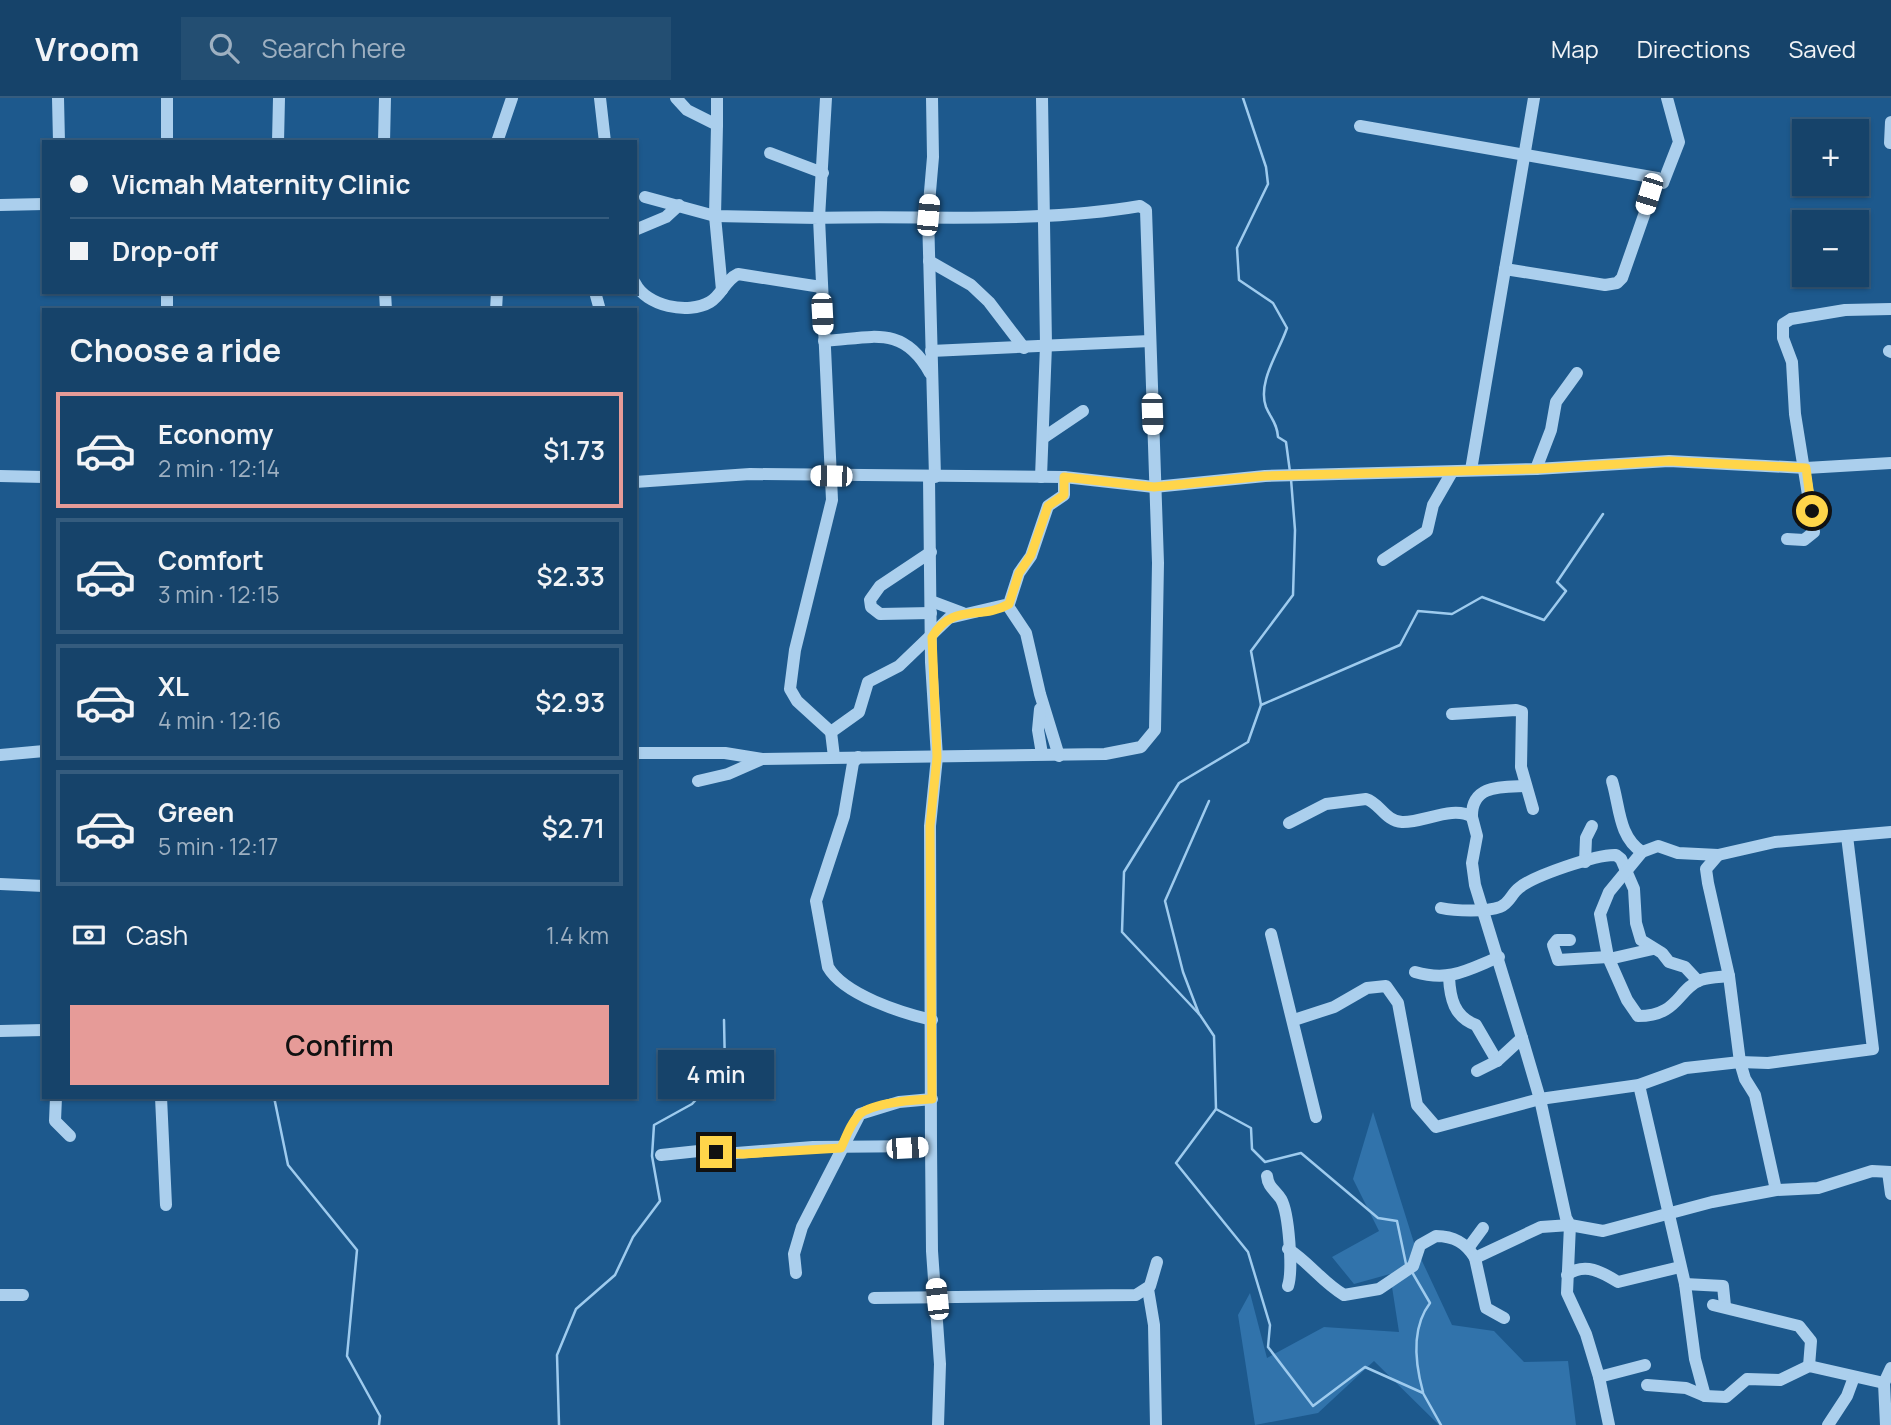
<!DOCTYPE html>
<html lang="en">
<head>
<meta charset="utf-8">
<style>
  :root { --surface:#16436a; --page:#234e72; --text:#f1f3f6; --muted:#9eb0c1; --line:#355c7e; --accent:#e69b98 }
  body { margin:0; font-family:Manrope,sans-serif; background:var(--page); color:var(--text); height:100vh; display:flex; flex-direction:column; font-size:26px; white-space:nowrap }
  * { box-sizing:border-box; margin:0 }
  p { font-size:23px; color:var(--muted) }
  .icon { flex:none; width:38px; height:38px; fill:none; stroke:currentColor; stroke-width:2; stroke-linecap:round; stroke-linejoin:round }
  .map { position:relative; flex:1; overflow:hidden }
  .details { position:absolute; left:42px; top:210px; width:595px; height:791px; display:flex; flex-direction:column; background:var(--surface); border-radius:0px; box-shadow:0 2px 5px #0004,0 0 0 2px var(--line) }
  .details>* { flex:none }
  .top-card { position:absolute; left:42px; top:42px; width:595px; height:154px; border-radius:0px; box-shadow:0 2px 5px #0004,0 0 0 2px var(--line); display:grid; align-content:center; height:154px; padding:0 28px; background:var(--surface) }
  .fabs { position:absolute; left:1792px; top:21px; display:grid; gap:14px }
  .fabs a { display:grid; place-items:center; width:77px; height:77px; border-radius:0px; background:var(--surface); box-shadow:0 2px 5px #0004,0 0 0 2px var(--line); font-size:35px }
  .end { position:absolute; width:32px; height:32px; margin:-16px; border:9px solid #ffd54a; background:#111; box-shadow:0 0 0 4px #111 }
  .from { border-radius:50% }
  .bubble { position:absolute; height:49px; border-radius:0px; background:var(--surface); box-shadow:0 2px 5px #0004,0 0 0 2px var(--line); font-size:23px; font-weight:600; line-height:49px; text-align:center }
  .car { position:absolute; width:21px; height:42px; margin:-21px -10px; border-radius:9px; box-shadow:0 0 5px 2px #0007; background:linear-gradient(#fff 24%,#345 0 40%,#fff 0 76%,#345 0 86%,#fff 0) }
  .top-card b { display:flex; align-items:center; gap:24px; height:66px; font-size:26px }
  .top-card b+b { border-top:2px solid var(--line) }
  .top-card i { width:18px; height:18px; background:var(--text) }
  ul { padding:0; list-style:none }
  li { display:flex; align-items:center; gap:21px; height:116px; margin:0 14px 10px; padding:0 14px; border:4px solid var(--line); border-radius:0px }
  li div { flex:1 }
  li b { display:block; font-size:26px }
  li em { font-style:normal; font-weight:600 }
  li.active { border-color:var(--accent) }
  li>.icon { width:63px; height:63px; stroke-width:1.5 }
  h2 { padding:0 28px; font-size:32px; line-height:84px }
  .pay { display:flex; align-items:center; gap:18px; height:77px; padding:0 28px; font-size:26px }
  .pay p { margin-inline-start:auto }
  .action { display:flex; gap:14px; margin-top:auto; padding:14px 28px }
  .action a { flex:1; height:80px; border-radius:0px; background:var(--accent); color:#111; font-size:28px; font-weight:600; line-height:80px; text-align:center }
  header { display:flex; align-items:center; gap:42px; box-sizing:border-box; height:98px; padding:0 35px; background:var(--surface); border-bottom:2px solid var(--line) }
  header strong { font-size:33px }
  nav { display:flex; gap:38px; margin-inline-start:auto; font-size:24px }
  .search { width:490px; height:63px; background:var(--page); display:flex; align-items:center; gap:18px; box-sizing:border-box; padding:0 24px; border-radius:0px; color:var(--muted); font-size:26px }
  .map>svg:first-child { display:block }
</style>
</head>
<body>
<header>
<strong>Vroom</strong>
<div class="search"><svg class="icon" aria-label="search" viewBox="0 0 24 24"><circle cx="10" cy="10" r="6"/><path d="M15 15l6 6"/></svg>Search here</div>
<nav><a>Map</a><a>Directions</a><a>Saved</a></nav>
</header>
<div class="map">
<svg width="1891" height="1327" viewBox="0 0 1891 1327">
  <rect width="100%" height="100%" fill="#1d598d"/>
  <path fill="#3173ab" d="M1373,1014L1415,1148L1452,1227L1494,1233L1524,1264L1568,1263L1576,1327H1439L1374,1263L1318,1315L1255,1327L1238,1217L1250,1195L1267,1260L1324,1229L1399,1234L1390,1176L1354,1186L1332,1159L1379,1133L1353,1081Z"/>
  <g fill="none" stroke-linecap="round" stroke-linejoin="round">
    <g stroke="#9ecbee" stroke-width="2.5">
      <path d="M1243,0L1266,69L1268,86L1237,150L1239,182L1273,205L1287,230C1279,254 1257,284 1266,309C1271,321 1277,325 1278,339L1286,344L1290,374"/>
      <path d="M1261,607L1251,553L1293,497L1295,432L1291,381"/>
      <path d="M1199,916L1183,874L1165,803L1209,703"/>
      <path d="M274,999L288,1067L357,1152L347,1258L380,1318L379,1327"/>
      <path d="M1216,1011L1251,1030L1252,1051L1265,1064L1301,1055L1378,1120L1397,1123L1406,1166"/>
      <path d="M1412,1174L1430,1205C1411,1230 1415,1265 1423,1294"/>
      <path d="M559,1327L557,1257L576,1211L615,1177L633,1139L660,1103L652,1058L654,1027L692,1006L725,970L724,922"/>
      <path d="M1441,1327L1423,1295L1365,1269L1313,1308L1268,1249L1270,1227L1248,1154L1176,1065L1216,1011L1214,938L1200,917L1122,834L1124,774L1179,685L1248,644L1261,607L1400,547L1418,513L1452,516L1482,499L1544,522L1566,493L1557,484L1603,416"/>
    </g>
    <g stroke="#abcfed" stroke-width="12">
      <path d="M58,0L59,44"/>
      <path d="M167,0V44"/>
      <path d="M600,0L605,44"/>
      <path d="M676,0L687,12L717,27L715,118L722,192"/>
      <path d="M932,0L933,59L928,117L935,379"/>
      <path d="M717,27V0"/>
      <path d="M1360,28L1657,80"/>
      <path d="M278,44L279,0"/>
      <path d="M384,44L385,0"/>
      <path d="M497,44L512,0"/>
      <path d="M1890,45L1891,24"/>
      <path d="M770,55L823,75"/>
      <path d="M645,99L715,118L819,120L832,402L795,552L790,591L797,603L831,634"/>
      <path d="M0,107L44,106"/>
      <path d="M635,132L666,119L679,107"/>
      <path d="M929,163L971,187L989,204L1024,250"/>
      <path d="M1505,171L1605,187L1617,185L1622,180L1657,80L1663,85L1679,44L1667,0"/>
      <path d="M635,185C646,208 688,217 710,204C722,197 725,182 738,176L821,189"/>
      <path d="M385,194L386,212"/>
      <path d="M595,194L600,212"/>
      <path d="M167,212V194"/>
      <path d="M496,212L497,194"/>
      <path d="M824,243C872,240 903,226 930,275"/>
      <path d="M931,253L1150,243"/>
      <path d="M1889,253L1891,254"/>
      <path d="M1043,340L1083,313"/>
      <path d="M1536,371L1551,332L1556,304L1577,275"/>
      <path d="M1471,372L1534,0"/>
      <path d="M0,378L44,379"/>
      <path d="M929,379L931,564L937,659L930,728L931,1048L932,1153L940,1266L938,1327"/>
      <path d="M1041,379L1046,247L1042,0"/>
      <path d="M635,384L750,376L1064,379L1154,389L1265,378L1536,371L1669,363L1806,370L1891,365"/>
      <path d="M1787,441L1804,442L1814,434L1795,316L1792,264L1783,240V226L1791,221L1845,212L1891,211"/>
      <path d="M931,454L880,488L870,502L871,509L880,516L931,515"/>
      <path d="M1383,462L1427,433L1433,407L1452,374"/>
      <path d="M931,503L963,515"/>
      <path d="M1008,508L1026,535L1040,596L1059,658"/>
      <path d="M1040,611L1038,632L1042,656"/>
      <path d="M1452,616L1516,612L1522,614L1521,669L1533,711"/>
      <path d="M635,655H725L762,661L1105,656L1141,649L1155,632L1158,465L1146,112L1140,108C1034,126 926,117 819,120L826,0"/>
      <path d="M0,657L44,653"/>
      <path d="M834,659L831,634L859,614L868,584L899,568L949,520L1009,506L1019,475L1031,458L1048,408L1064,397V379"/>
      <path d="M858,659L853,665L844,718L816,803L828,869C844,897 902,915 932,922"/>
      <path d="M698,683L728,676L762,661"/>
      <path d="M1612,683C1620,709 1618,738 1642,754"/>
      <path d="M1472,719C1471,686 1502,689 1526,688"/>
      <path d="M1289,725L1326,706L1366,701C1380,705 1385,723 1402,724C1423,725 1453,707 1472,719L1477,738L1472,765L1475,787L1522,940"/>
      <path d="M1718,757L1706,771L1708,785L1729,878L1740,964L1745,981L1755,997L1776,1092"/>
      <path d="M1585,764L1586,740L1592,728"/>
      <path d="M0,786L44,788"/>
      <path d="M1441,810C1455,813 1487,814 1500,809C1510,805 1511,796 1519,790C1533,778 1597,756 1616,757L1621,761L1634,791L1636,825L1641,842L1662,855L1669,864L1685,869L1698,883"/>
      <path d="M1271,836L1316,1019"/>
      <path d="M1570,842H1557L1553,847L1558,862L1608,859"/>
      <path d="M1609,861L1653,851"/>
      <path d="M1415,874C1450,884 1467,872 1499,859"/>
      <path d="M1729,878C1720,879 1709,879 1701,882C1677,891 1679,918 1638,918L1627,902L1608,859L1600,816L1609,794L1642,754L1658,748L1678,755L1718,757L1775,744L1891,734"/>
      <path d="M1449,879C1450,900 1454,919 1476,927L1497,963"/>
      <path d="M1294,922L1334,909L1367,890L1386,888L1398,905L1417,1007L1436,1029L1540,1001L1639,987L1686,970L1740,964L1768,965L1873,951L1847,738"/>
      <path d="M0,933L44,932"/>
      <path d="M1477,973L1497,963L1522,940L1540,1001L1566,1120L1570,1127L1603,1133L1712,1104L1776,1092L1818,1090L1872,1073L1891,1074"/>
      <path d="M1639,987L1685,1186L1695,1261L1705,1298"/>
      <path d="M56,999L55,1023L70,1038"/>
      <path d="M161,999L166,1107"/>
      <path d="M661,1057L708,1052L724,1056L813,1049L931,1048"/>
      <path d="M1888,1074L1891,1096"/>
      <path d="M1267,1078C1268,1089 1275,1092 1281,1101C1289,1115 1293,1173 1288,1188"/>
      <path d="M1469,1149L1483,1130"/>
      <path d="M1288,1151C1309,1164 1322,1184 1344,1197L1379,1191L1413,1168L1420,1147L1436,1138C1454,1138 1466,1145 1475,1160"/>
      <path d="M796,1175L794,1156L802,1129L860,1016L899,1004L932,1001"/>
      <path d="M1567,1177C1585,1164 1602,1174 1618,1184L1680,1169"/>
      <path d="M1685,1186L1723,1188L1725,1208"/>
      <path d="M1148,1191L1154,1227L1156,1327"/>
      <path d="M0,1197H23"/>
      <path d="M874,1200L1136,1197L1150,1188L1157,1164"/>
      <path d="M1713,1207L1799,1228L1811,1243L1809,1268"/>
      <path d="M1504,1220L1486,1210L1475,1160L1541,1129L1570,1127L1567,1195L1586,1236L1599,1279L1645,1267"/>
      <path d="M1599,1279L1609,1327"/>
      <path d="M1647,1287L1686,1290L1705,1298L1726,1299L1747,1281L1780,1282L1809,1268L1884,1285"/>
      <path d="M1828,1327L1847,1298L1854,1279"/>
      <path d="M1886,1327L1884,1285L1891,1270"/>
    </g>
  </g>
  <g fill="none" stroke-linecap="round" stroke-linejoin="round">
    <path stroke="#ffd54a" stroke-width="9" d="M716,1054L743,1056L841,1050C846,1039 851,1024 860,1016C874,1004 915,1002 932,1001L930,728L937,659L932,539C953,504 980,523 1009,506L1019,475L1031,457L1048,408L1064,397V379L1154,389L1265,378L1536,371L1669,363L1806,370L1812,413"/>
  </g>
</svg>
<div class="fabs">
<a>+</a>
<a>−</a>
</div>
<i class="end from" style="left:1812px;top:413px"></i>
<i class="end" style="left:716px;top:1054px"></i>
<div class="bubble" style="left:658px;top:952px;width:116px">4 min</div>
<i class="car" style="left:1649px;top:96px;rotate:197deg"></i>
<i class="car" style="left:928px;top:117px;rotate:5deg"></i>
<i class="car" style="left:822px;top:216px;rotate:177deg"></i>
<i class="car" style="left:1152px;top:316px;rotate:178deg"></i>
<i class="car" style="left:831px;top:378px;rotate:271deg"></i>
<i class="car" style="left:907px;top:1050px;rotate:87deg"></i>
<i class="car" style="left:937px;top:1201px;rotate:354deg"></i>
<div class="top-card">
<b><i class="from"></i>Vicmah Maternity Clinic</b>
<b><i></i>Drop-off</b>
</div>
<section class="details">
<h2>Choose a ride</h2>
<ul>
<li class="active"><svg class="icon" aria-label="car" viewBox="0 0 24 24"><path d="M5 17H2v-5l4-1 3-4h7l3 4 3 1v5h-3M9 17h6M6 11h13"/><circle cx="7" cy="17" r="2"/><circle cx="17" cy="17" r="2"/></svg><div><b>Economy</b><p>2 min · 12:14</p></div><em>$1.73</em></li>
<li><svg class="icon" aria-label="car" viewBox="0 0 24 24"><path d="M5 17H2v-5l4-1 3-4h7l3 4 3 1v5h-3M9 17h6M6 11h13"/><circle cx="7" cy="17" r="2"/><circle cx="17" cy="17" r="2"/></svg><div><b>Comfort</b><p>3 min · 12:15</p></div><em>$2.33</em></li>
<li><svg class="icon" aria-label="car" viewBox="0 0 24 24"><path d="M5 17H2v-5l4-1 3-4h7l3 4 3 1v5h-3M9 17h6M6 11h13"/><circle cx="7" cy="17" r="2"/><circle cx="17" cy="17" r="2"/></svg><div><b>XL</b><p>4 min · 12:16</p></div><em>$2.93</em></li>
<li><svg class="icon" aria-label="car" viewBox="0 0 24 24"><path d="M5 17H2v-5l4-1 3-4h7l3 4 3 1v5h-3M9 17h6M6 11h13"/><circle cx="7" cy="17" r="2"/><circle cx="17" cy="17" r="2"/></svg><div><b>Green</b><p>5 min · 12:17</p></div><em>$2.71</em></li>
</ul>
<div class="pay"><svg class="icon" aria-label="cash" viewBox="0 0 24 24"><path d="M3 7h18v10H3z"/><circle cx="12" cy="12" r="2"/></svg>Cash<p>1.4 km</p></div>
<div class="action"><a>Confirm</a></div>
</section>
</div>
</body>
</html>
